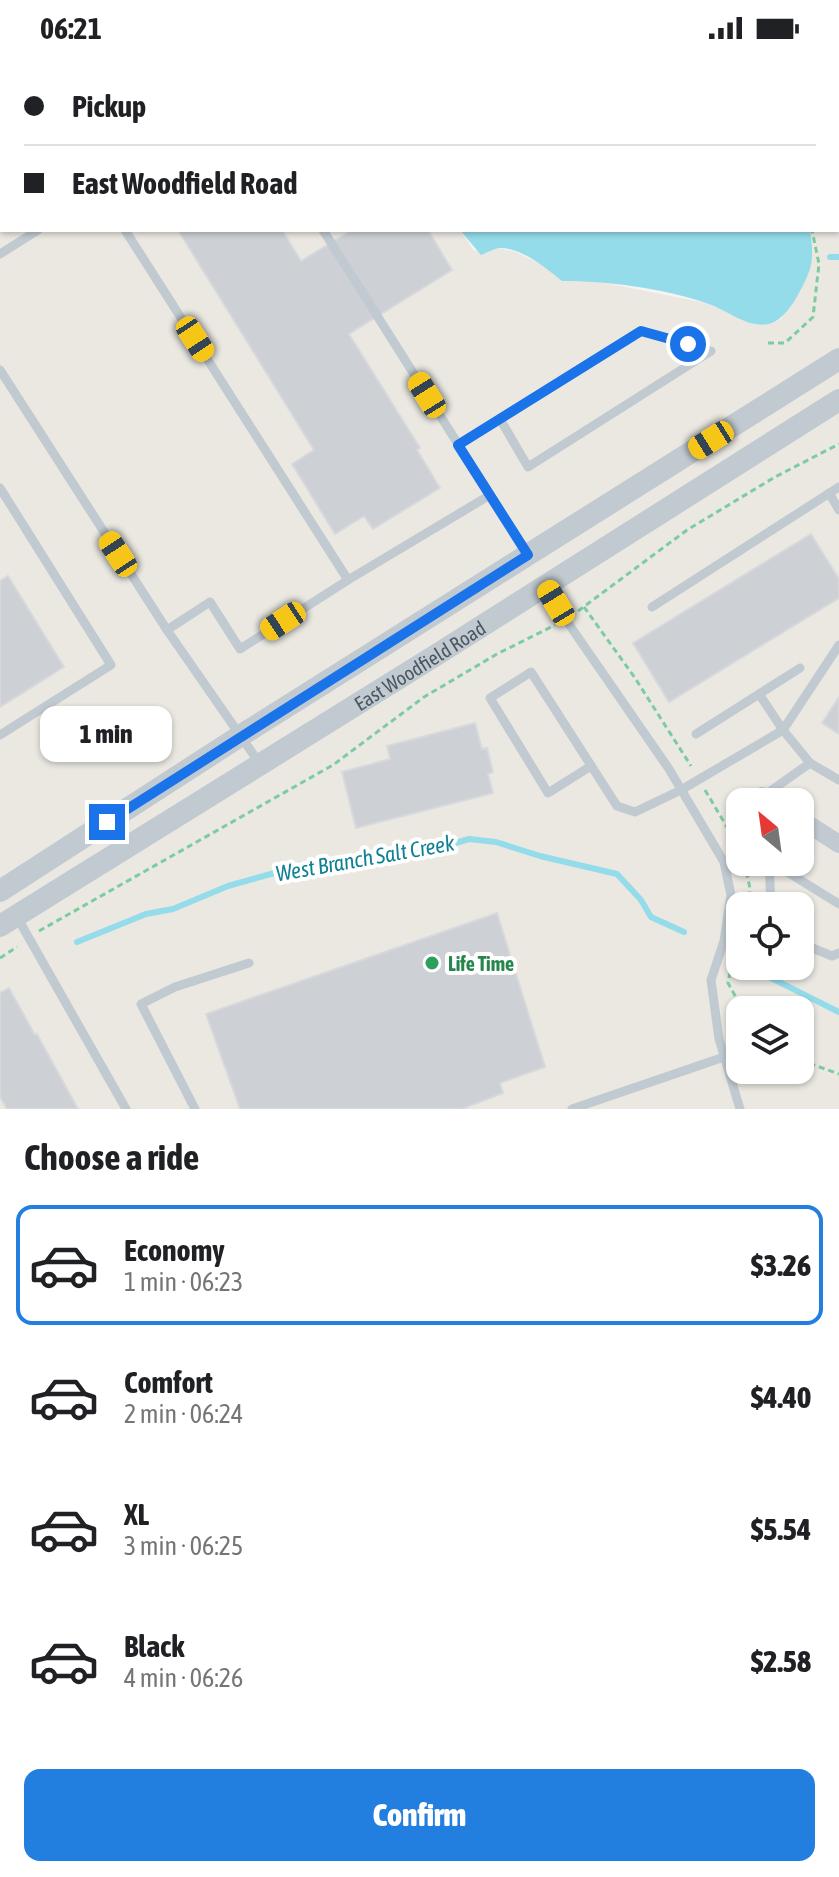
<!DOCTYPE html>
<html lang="en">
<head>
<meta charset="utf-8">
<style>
  :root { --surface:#fff; --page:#f6f6f6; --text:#202124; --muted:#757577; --line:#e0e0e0; --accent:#227edf }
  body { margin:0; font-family:"Asap Condensed",sans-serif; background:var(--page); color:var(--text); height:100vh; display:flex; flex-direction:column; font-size:30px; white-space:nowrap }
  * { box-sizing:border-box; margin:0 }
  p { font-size:26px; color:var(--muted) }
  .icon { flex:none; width:44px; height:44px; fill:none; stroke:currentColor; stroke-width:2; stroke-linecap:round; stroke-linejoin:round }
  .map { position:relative; height:1053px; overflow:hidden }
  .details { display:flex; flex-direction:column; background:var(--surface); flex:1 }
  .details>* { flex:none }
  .top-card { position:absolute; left:0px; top:0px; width:840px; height:176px; box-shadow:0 2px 6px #0004; display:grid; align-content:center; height:176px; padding:0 24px; background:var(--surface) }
  .needle { width:52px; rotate:331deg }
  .tools { position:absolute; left:726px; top:732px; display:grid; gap:16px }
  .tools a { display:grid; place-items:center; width:88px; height:88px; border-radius:16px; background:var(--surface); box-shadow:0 2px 6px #0004; font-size:40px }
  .end { position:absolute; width:36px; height:36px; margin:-18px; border:10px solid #1a73e8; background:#fff; box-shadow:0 0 0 4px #fff }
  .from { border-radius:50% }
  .bubble { position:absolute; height:56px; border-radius:16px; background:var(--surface); box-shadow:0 2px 6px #0004; font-size:26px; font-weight:800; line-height:56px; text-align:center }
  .car { position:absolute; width:24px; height:48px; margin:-24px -12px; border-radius:10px; box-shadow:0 0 6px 2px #0007; background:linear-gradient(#f5c518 24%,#345 0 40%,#f5c518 0 76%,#345 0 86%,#f5c518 0) }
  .top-card b { display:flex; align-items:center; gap:28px; height:76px; font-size:30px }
  .top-card b+b { border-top:2px solid var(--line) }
  .top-card i { width:20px; height:20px; background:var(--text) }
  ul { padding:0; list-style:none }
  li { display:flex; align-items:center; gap:24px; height:120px; margin:0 16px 12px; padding:0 8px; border:4px solid transparent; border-radius:16px }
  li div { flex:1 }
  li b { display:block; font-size:30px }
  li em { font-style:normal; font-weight:800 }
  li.on { border-color:var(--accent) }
  li>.icon { width:72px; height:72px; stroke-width:1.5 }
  h2 { padding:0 24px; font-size:36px; line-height:96px }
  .cta { display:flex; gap:16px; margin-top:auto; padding:16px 24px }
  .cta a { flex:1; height:92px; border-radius:16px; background:var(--accent); color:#fff; font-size:32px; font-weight:800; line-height:92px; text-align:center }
  .status { display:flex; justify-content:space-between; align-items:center; height:56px; padding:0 40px; background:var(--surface); direction:ltr }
  .status svg { height:22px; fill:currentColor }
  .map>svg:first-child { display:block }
</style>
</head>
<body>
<div class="status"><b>06:21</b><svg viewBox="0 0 49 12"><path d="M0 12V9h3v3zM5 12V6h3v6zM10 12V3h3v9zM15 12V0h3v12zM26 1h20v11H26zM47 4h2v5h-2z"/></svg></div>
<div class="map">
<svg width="839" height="1053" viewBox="0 0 839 1053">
  <rect width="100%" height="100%" fill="#f5f3f3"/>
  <path fill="#eae8e1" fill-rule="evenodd" d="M604,0H839V1053H0V78L2,76V174H460L474,195L498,192L516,196L542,209L562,225H595L706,247L758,269L771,268L781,263L809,216L810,174H838V2ZM740,746H800V806H740ZM740,850H800V910H740ZM740,954H800V1014H740Z"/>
  <path fill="#94dcea" d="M460,174H810C812,188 814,203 809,216C802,233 787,264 769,268C748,273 726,253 706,247C663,232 606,225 562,225C546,212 521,191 499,192C493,193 486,197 481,199Z"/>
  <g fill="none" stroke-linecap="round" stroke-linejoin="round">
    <g stroke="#94dcea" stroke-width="6">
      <path d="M830,201H839"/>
      <path d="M77,886L146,858L173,853L228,830L278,816L337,803L425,796L469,783L496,786L540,800L617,818L641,844L651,861L684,876"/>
      <path d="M763,918L839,956"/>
    </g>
  </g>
  <g fill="#cdd0d5" stroke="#d7d9dd" stroke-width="2">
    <path d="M178,174H282L301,205L352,174H428L452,214L349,278L420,392L417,394L440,432L373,473L364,460L335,478L292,408L314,394Z"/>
    <path d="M811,478L839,523V542L669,646L633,587Z"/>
    <path d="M8,520L64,611L0,651V525Z"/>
    <path d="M839,641V678L822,667Z"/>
    <path d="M475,667L482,693L487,692L493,716L488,718L493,737L356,772L342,716L390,703L387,690Z"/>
    <path d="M497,857L545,1011L500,1027L503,1037L462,1053H240L206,958Z"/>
    <path d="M9,932L35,979L37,978L78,1053H7L0,1041V937Z"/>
  </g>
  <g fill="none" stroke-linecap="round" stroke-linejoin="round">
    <g stroke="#7dcca1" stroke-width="3" stroke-dasharray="6 4" stroke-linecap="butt">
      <path d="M624,0L626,2"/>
      <path d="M659,2L662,0"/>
      <path d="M768,287H785L813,261L819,208L812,174"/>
      <path d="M584,551L635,622L691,710"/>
      <path d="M578,555L687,474L775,421L839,388"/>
      <path d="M705,734L740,793"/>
      <path d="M744,806L750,832L749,850"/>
      <path d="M39,875L333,709L424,641L497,598L555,569"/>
      <path d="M0,902L17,891"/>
      <path d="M730,916L728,927L743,954"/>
      <path d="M735,984L740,975"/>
      <path d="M800,1004L839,1018"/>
    </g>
    <g stroke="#c1cad1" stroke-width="9">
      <path d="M209,0L210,2"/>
      <path d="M261,0L263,2"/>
      <path d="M771,0L772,2"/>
      <path d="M197,2L200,0"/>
      <path d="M838,49H839"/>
      <path d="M0,124L2,123"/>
      <path d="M125,174L348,524L240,593L210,546L167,574"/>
      <path d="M323,174L528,499"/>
      <path d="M0,198L38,174"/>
      <path d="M0,314L167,574L260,708"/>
      <path d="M458,389L641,275L711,295L528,411L500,363"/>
      <path d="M0,432L111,609L0,679"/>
      <path d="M829,437L839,454"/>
      <path d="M348,524L490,439"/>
      <path d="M547,531L566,564L669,713L724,806L731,839L724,885L711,924L719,983L740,1053"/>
      <path d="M652,551L839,431"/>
      <path d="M696,678L800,612"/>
      <path d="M810,707L839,724"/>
      <path d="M591,710L548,737L490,642L531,616L617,750L635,756L681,734L783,674L839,589"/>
      <path d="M755,746L810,707L783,674L759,638"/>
      <path d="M769,806L771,850"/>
      <path d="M771,806L839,848"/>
      <path d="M17,861L126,1053"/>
      <path d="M800,887L832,900L839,897"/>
      <path d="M195,1053L141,948L175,931L249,907"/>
      <path d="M572,1053L724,1001"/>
    </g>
    <g stroke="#c1cad1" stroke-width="18">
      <path d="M55,2L58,0"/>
      <path d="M0,35L2,33"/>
      <path d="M762,740L773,746"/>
      <path d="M800,763L839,788"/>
    </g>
    <g stroke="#c1cad1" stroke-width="22">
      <path d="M0,835L240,680L839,303"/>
      <path id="s1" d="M0,870L433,601L839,344"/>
    </g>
  </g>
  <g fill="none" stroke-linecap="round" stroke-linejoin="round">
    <path stroke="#1a73e8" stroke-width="10" d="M107,766L528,499L458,389L641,275L688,288"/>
  </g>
  <circle fill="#2e9e5b" stroke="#fff" stroke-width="3" cx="432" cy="907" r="8"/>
  <g text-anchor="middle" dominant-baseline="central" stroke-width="8" stroke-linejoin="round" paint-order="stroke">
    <g font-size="20" fill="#4b5760" stroke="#fff">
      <text stroke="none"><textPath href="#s1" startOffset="494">East Woodfield Road</textPath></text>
    </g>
    <g font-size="20" font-weight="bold" fill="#27864d" stroke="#fff" text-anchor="start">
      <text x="448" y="907">Life Time</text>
    </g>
    <g font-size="22" font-style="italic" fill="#128094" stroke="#fff">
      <text transform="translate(365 802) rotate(-10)">West Branch Salt Creek</text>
    </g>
  </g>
</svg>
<div class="tools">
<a><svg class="needle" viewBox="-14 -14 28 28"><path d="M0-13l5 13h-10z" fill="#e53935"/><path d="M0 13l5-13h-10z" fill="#757577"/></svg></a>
<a><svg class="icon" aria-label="locate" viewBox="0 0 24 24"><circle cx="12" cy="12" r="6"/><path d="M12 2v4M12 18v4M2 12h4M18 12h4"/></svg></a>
<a><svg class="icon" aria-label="layers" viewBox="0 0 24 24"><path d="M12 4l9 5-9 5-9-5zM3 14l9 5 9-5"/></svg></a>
</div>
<i class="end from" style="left:688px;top:288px"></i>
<i class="end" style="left:107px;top:766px"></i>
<div class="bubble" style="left:40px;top:650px;width:132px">1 min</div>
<i class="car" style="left:195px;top:283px;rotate:147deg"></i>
<i class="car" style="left:427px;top:339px;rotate:328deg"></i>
<i class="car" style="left:711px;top:384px;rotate:238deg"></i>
<i class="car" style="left:118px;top:498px;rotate:327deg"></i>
<i class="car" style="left:556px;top:547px;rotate:329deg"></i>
<i class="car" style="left:283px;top:565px;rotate:237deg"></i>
<div class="top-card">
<b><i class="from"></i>Pickup</b>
<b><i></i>East Woodfield Road</b>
</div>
</div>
<section class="details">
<h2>Choose a ride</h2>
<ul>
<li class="on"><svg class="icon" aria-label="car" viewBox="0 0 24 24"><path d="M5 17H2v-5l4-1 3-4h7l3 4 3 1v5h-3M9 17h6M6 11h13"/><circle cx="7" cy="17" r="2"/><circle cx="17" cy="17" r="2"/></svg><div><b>Economy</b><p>1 min · 06:23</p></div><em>$3.26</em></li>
<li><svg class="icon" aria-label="car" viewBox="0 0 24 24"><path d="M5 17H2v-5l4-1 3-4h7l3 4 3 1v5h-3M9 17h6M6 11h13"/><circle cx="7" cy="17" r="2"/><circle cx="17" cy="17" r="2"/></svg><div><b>Comfort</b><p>2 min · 06:24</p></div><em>$4.40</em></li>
<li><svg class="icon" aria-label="car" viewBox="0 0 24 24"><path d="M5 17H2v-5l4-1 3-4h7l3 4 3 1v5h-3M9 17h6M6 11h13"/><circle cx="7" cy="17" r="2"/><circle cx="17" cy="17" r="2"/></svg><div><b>XL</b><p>3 min · 06:25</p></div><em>$5.54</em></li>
<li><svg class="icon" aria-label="car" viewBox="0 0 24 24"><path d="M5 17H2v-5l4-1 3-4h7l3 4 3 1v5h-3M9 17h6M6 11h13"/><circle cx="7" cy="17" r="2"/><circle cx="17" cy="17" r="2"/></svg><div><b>Black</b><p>4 min · 06:26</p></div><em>$2.58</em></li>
</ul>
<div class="cta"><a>Confirm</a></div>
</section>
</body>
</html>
